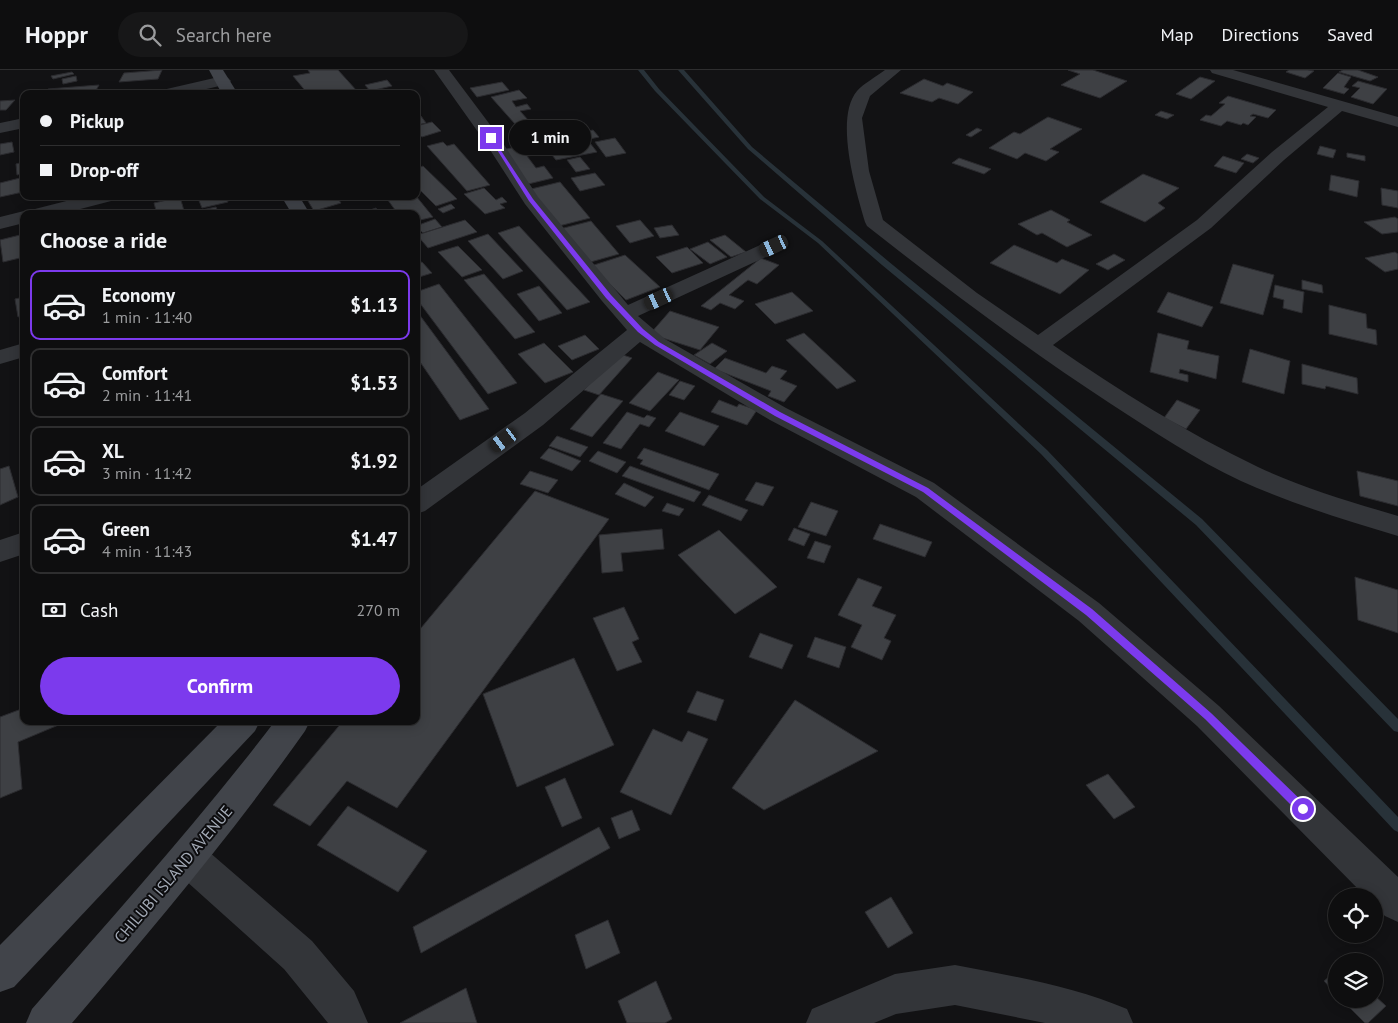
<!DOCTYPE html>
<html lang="en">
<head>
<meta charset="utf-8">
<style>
  :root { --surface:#0e0e0f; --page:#171718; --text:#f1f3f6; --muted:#9b9c9e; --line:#2e2e2f; --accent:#7c3aed }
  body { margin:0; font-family:"PT Sans",sans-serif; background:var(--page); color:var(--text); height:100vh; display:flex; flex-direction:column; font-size:19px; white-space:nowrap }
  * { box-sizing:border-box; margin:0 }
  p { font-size:16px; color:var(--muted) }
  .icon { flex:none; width:28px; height:28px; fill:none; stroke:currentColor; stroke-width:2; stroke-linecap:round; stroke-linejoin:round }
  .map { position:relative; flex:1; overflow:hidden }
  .side { position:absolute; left:20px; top:140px; width:400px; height:515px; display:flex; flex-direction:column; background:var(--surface); border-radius:10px; box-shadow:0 2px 12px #0003,0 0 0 1px var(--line) }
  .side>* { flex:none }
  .top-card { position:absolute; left:20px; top:20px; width:400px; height:110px; border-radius:10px; box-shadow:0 2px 12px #0003,0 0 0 1px var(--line); display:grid; align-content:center; height:110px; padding:0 20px; background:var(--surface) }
  .controls { position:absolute; left:1328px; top:818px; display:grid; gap:10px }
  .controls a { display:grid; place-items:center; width:55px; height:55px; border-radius:50%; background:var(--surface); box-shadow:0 2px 12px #0003,0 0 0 1px var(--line); font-size:25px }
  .end { position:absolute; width:22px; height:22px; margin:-11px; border:6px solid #7c3aed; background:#fff; box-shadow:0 0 0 2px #fff }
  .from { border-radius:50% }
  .bubble { position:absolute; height:35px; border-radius:18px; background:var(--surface); box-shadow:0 2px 12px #0003,0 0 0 1px var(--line); font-size:16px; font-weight:800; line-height:35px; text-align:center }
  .car { position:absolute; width:15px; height:30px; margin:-15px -8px; border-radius:6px; box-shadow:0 0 4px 1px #0007; background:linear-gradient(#222 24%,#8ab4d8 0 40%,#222 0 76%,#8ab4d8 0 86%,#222 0) }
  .top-card b { display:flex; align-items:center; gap:18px; height:48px; font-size:19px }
  .top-card b+b { border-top:1px solid var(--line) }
  .top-card i { width:12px; height:12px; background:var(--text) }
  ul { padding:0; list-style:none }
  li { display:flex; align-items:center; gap:15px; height:70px; margin:0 10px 8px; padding:0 10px; border:2px solid var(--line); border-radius:10px }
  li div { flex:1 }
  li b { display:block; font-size:19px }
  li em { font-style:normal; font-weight:800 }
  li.active { border-color:var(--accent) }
  li>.icon { width:45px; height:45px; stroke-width:1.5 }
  h2 { padding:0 20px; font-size:22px; line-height:60px }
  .pay { display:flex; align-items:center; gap:12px; height:55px; padding:0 20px; font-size:19px }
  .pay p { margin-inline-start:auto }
  .button { display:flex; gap:10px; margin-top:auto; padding:10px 20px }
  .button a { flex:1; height:58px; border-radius:30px; background:var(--accent); color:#fff; font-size:20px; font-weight:800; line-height:58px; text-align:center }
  header { display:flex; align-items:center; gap:30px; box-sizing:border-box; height:70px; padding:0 25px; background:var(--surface); border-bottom:1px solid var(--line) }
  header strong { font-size:24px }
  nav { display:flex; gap:28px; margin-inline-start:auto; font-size:18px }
  .search { width:350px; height:45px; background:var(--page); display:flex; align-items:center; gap:12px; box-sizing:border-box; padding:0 18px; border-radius:28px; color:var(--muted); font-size:19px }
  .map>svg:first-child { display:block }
</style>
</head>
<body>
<header>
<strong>Hoppr</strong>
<div class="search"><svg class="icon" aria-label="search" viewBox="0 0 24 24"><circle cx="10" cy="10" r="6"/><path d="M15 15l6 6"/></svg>Search here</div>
<nav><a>Map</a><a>Directions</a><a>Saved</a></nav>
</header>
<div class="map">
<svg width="1398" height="953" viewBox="0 0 1398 953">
  <rect width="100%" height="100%" fill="#121214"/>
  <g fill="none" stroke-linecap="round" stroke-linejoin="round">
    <g fill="#283239" fill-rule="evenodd">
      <path d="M638,0H644L659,19L764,127L822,171L1047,380L1398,747V762L1394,760L1041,384L818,173L760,129L655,21Z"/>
      <path d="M678,0H684L752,77L888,191L1202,449L1398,649V662L1394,661L1196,455L882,195L748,79Z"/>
    </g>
  </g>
  <g fill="#3e4044" stroke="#2c2c30">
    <path d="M162,0L158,9L119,12L124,3Z"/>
    <path d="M308,0H338L357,21L349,22L350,24H308L293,6L310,3Z"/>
    <path d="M1068,0H1093L1127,11L1100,28L1061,15L1080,4Z"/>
    <path d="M1289,0H1308L1314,1L1305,8L1286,2Z"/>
    <path d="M1343,0H1358L1378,7L1370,11L1339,2Z"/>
    <path d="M72,2L74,4L53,9L51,6Z"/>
    <path d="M1338,3L1351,7L1344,17L1349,19L1344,24L1323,18Z"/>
    <path d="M76,6L77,11L63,14L62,9Z"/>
    <path d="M1200,7L1215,11L1191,29L1176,24Z"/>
    <path d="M924,9L943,16L947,13L973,22L958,34L939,28L932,32L900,23Z"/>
    <path d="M387,10L392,16L370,21L365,15Z"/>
    <path d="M1358,11L1387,19L1373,34L1351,27L1360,18L1352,16Z"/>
    <path d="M502,12L509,20L477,27L470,18Z"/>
    <path d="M99,15L94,24H45L48,19Z"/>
    <path d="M519,20L527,28L512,31L516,37L527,34L531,39L520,41L529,51L515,54L491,27Z"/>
    <path d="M1228,26L1276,40L1268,48L1253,44L1250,46L1256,47L1248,55L1243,53L1241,55L1227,51L1221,56L1200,50L1206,45L1211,46L1225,34L1219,33Z"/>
    <path d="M15,30L6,40H0V31Z"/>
    <path d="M1161,41L1174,45L1167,49L1155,45Z"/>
    <path d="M416,46H421L426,53L417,55Z"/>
    <path d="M1048,47L1082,59L1050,79L1059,82L1046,91L1025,83L1017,89L989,78L1014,62L1020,64Z"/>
    <path d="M554,50L562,60L521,68L514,57Z"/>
    <path d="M432,52L441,61L422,67L416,62V56Z"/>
    <path d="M977,58L982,60L971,67L966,65Z"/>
    <path d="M593,60L599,67L585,70L578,63Z"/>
    <path d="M573,63L582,75L590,73L597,82L556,90L548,80L554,79L547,68Z"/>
    <path d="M615,68L626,83L606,87L595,72Z"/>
    <path d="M12,72L14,82L0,85V74Z"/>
    <path d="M443,72L447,76L454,74L490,115L467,121L427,76Z"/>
    <path d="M527,74L535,85L527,86L536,98L544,96L553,108L524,115L499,81Z"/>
    <path d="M1320,76L1336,80L1333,88L1317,84Z"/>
    <path d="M1347,83L1365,86V91L1347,87Z"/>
    <path d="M1247,84L1259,88L1253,93L1241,89Z"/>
    <path d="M1223,86L1244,93L1236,103L1214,96Z"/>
    <path d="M580,87L590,99L576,102L567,90Z"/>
    <path d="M959,88L991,99L984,104L952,93Z"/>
    <path d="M24,92V103L17,105L16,94Z"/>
    <path d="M423,96L457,129L436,136L416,116V99Z"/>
    <path d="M595,103L605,115L580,121L571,108Z"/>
    <path d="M1143,104L1179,118L1158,133L1165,138L1145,152L1100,132Z"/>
    <path d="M1331,105L1359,111L1357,127L1329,120Z"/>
    <path d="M20,108L23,122L0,127V113Z"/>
    <path d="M560,112L590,148L555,157L527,120Z"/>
    <path d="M484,118L496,130L502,127L507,132L500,134L505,138L485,144L464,124Z"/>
    <path d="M1381,118L1398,121V138L1382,135Z"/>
    <path d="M197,126H226L228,132L202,138Z"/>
    <path d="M305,126H336L341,133L314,141Z"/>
    <path d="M385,126H416L433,147L416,151V144H398Z"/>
    <path d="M180,127L185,144H157L154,133Z"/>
    <path d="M451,134L455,138L443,143L438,139Z"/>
    <path d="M216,137L219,144H203L202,140Z"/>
    <path d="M376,138L381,144H358Z"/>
    <path d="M1051,140L1070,150L1067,152L1092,165L1067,177L1042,163L1037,165L1018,154Z"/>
    <path d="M1395,147L1398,149V162L1382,164L1364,152Z"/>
    <path d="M435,149L442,157L423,163L416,156Z"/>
    <path d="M465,150L477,162L428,178L417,165Z"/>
    <path d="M640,150L654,166L630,173L616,156Z"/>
    <path d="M591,151L619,184L587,193L560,159Z"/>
    <path d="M672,155L679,165L660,168L654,158Z"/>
    <path d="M519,156L590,232L567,240L498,163Z"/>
    <path d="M24,164V187L3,192L0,170Z"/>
    <path d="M488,164L523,201L503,209L468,171Z"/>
    <path d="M725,165L746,182L731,187L710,170Z"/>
    <path d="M708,172L727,187L710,194L690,179Z"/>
    <path d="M1014,175L1057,193L1062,189L1089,200L1060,224L990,193Z"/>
    <path d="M458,176L482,200L462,207L438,182Z"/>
    <path d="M687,177L703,193L672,203L656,187Z"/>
    <path d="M1395,182L1398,184V199L1385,202L1365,188Z"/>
    <path d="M1114,184L1125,190L1108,200L1096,194Z"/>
    <path d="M625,185L660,217L626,230L591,196Z"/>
    <path d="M761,188L779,195L757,214L748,210L729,225L744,231L735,239L720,233L711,240L701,236Z"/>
    <path d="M422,192L432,203L416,208V193Z"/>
    <path d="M1233,194L1274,205L1263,245L1220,233Z"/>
    <path d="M484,204L535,262L515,269L464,210Z"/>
    <path d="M1302,210L1322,215L1323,223L1302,219Z"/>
    <path d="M439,214L517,313L488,324L416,228V222Z"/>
    <path d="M1275,215L1304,222L1302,243L1283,238L1284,230L1273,227Z"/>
    <path d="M539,216L562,243L539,251L517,224Z"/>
    <path d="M792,222L813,241L775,254L755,234Z"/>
    <path d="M1168,222L1213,237L1202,257L1157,242Z"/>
    <path d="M24,227V245L18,247L15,229Z"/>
    <path d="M1329,235L1366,244L1367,258L1376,260L1377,275L1329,264Z"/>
    <path d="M416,240L489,339L460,350L416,286Z"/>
    <path d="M670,241L719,257L700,280L650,264Z"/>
    <path d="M804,263L856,311L837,319L786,270Z"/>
    <path d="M1158,263L1189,271L1187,279L1219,286L1216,309L1180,299L1179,303L1188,305V312L1150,302Z"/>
    <path d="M585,265L599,279L572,290L558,276Z"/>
    <path d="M544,273L573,302L545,313L518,284Z"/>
    <path d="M712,273L727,281L710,294L694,285Z"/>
    <path d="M1250,279L1290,291L1284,324L1242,312Z"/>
    <path d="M617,283L632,288L599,325L584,320Z"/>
    <path d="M725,288L766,303L772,296L787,301L780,309L797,316L784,332L768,326L771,321L714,299Z"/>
    <path d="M1302,294L1357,308L1358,324L1326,316L1325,319L1302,314Z"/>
    <path d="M658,302L679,310L650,341L629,333Z"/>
    <path d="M680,311L695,316L684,330L669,325Z"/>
    <path d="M601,324L623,331L592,367L570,359Z"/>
    <path d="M719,330L737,337L739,334L757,340L747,355L711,342Z"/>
    <path d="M1177,330L1200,340L1186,359L1164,348Z"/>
    <path d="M627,342L644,348L647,345L656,348L649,357L640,354L621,379L603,373Z"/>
    <path d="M680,342L719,356L704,376L665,361Z"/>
    <path d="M557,366L588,377L580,387L549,376Z"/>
    <path d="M549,378L581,391L572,401L540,388Z"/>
    <path d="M644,378L719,404L709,420L640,394L643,390L637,388Z"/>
    <path d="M598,381L626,392L617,403L589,391Z"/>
    <path d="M9,396L18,427L0,435V399Z"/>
    <path d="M630,396L701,422L694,432L622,406Z"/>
    <path d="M530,401L558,410L548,423L520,414Z"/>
    <path d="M1357,401L1398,411V436L1360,426Z"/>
    <path d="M756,412L774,417L763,436L745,430Z"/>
    <path d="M624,413L654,427L645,437L615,424Z"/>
    <path d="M535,421L609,449L397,738L347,711L310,756L273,735L343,651H416V564Z"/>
    <path d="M709,425L748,440L741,451L702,435Z"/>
    <path d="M811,432L838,441L826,466L798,457Z"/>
    <path d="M667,433L684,439L679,446L662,441Z"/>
    <path d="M880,454L932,472L925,487L873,469Z"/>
    <path d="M794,458L810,464L804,476L788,470Z"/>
    <path d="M662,459L664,479L621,483L623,501L602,503L599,465Z"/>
    <path d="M719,460L777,517L735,544L678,485Z"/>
    <path d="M815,471L831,476L824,493L807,488Z"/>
    <path d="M1355,507L1398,520V563L1358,550Z"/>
    <path d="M858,508L882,517L872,536L896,545L884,568L891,571L882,590L851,577L862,555L838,545Z"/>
    <path d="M624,537L639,569L632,572L642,592L617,601L593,548Z"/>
    <path d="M760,563L793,575L782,599L749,587Z"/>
    <path d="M815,567L846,577L839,598L807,587Z"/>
    <path d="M574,588L614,675L517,717L483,624Z"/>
    <path d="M697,621L724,630L716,651L687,642Z"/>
    <path d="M795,630L878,681L764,740L732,718Z"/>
    <path d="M24,638V651H68L18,672L22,719L0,728V647Z"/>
    <path d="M653,659L682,672L688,661L708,669L671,745L620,722Z"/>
    <path d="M1108,704L1135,737L1114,749L1086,715Z"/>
    <path d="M565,708L582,748L562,757L545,717Z"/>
    <path d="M348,736L427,781L398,822L317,775Z"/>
    <path d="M632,740L640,760L619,769L611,748Z"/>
    <path d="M599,757L610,778L421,883L413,857Z"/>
    <path d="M891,827L913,863L888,878L865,842Z"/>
    <path d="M608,850L620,883L586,899L575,865Z"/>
    <path d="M1336,901V924L1324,911Z"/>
    <path d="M656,911L672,949L665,953H627L618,931Z"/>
    <path d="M466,918L477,953H400Z"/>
    <path d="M1374,925L1386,936L1368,953H1365L1341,929H1374Z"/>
  </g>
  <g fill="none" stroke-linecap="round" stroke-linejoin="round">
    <g fill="#333539" fill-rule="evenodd">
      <path d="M434,0H449L497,64L538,127L628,235L767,172L774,170L781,172L784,176L781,180L638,246L665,269L786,338L934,413L1099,533L1219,636L1398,807V852L1385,846L1374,835V826H1365L1197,656L1079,551L916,427L770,350L640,272L543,355L425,441L416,444V420L525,343L627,260L602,231L525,134L483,69Z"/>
      <path d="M885,0H901L870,26L862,48L869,101L883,150L977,223L1038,265L1197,150L1272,82L1328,37L1212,3L1210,0H1233L1398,47V57L1342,41L1284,90L1211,158L1053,275C1118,320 1187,363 1258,397C1303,418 1351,432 1398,446V466C1345,450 1292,434 1241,411C1196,390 1153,361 1111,334C1027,279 947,219 867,156L865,152C856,121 834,48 857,21C864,13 876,7 885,0Z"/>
      <path d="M223,6L228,8L231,11L228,14L185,24H155L158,21Z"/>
      <path d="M24,48V58L0,63V53Z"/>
      <path d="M86,126H118L115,130L61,144H24V153L0,159V147L24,141L30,143L31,140Z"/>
      <path d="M24,273V287L0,294V280Z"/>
      <path d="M24,462V484L0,492V470Z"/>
      <path d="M188,770L201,775L312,871L354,921L368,953H328L284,899L175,801L170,788L175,775Z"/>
      <path d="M955,895C1013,906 1073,916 1127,939L1133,953H1045L955,935L896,944L874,953H806L812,939L895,904Z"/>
    </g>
    <g fill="#41444a" fill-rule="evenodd">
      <path d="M209,0H223L238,24H222Z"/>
      <path d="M281,126H299L310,144H292Z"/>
      <path d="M222,651H260L255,661L14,917L0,922V875Z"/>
      <path d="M275,651H310L305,661C233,763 153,858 72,953H26L32,939C115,844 199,751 275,651Z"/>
    </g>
  </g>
  <path fill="#7c3aed" d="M489,67H492L533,129L611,225L643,259L659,272L780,342L928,418L1092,539L1211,643L1307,736V743H1299L1205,649L1086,545L923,422L775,346L655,275L638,262L606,228L529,131Z"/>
  <g text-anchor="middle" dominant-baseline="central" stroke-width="4" stroke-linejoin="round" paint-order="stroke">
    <g font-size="16" fill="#a3aab6" stroke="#0d0d0f">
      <text transform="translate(173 804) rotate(-50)">CHILUBI ISLAND AVENUE</text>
    </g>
  </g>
</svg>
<div class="controls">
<a><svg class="icon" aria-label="locate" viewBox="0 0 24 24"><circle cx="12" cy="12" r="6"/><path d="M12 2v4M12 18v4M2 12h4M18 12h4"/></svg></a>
<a><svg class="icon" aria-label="layers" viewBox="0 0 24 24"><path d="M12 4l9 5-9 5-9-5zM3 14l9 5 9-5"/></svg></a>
</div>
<i class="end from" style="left:1303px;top:739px"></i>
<i class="end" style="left:491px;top:68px"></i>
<div class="bubble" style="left:509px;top:50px;width:82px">1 min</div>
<i class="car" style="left:774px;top:176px;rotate:245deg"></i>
<i class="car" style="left:659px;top:229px;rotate:245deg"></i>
<i class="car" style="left:504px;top:370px;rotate:234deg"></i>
<div class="top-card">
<b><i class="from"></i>Pickup</b>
<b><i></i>Drop-off</b>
</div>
<section class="side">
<h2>Choose a ride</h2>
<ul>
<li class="active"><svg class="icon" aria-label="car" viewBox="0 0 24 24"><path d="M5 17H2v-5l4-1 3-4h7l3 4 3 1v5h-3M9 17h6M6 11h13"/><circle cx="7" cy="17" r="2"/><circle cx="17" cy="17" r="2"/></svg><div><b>Economy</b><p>1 min · 11:40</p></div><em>$1.13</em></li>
<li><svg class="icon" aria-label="car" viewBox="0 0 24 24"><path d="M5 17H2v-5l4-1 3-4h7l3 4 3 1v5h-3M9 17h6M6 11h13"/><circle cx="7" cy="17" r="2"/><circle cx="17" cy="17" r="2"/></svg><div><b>Comfort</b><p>2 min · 11:41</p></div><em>$1.53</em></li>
<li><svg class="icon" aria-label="car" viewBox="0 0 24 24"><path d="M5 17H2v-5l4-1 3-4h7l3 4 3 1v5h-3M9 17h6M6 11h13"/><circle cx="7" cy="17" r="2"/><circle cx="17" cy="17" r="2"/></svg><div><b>XL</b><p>3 min · 11:42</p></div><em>$1.92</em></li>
<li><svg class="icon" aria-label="car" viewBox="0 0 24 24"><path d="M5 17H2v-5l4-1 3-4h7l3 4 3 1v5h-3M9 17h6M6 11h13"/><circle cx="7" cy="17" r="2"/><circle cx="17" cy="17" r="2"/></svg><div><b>Green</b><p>4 min · 11:43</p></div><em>$1.47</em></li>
</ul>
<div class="pay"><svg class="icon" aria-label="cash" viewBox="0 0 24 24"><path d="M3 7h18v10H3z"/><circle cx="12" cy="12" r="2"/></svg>Cash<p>270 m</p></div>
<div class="button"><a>Confirm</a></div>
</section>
</div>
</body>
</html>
